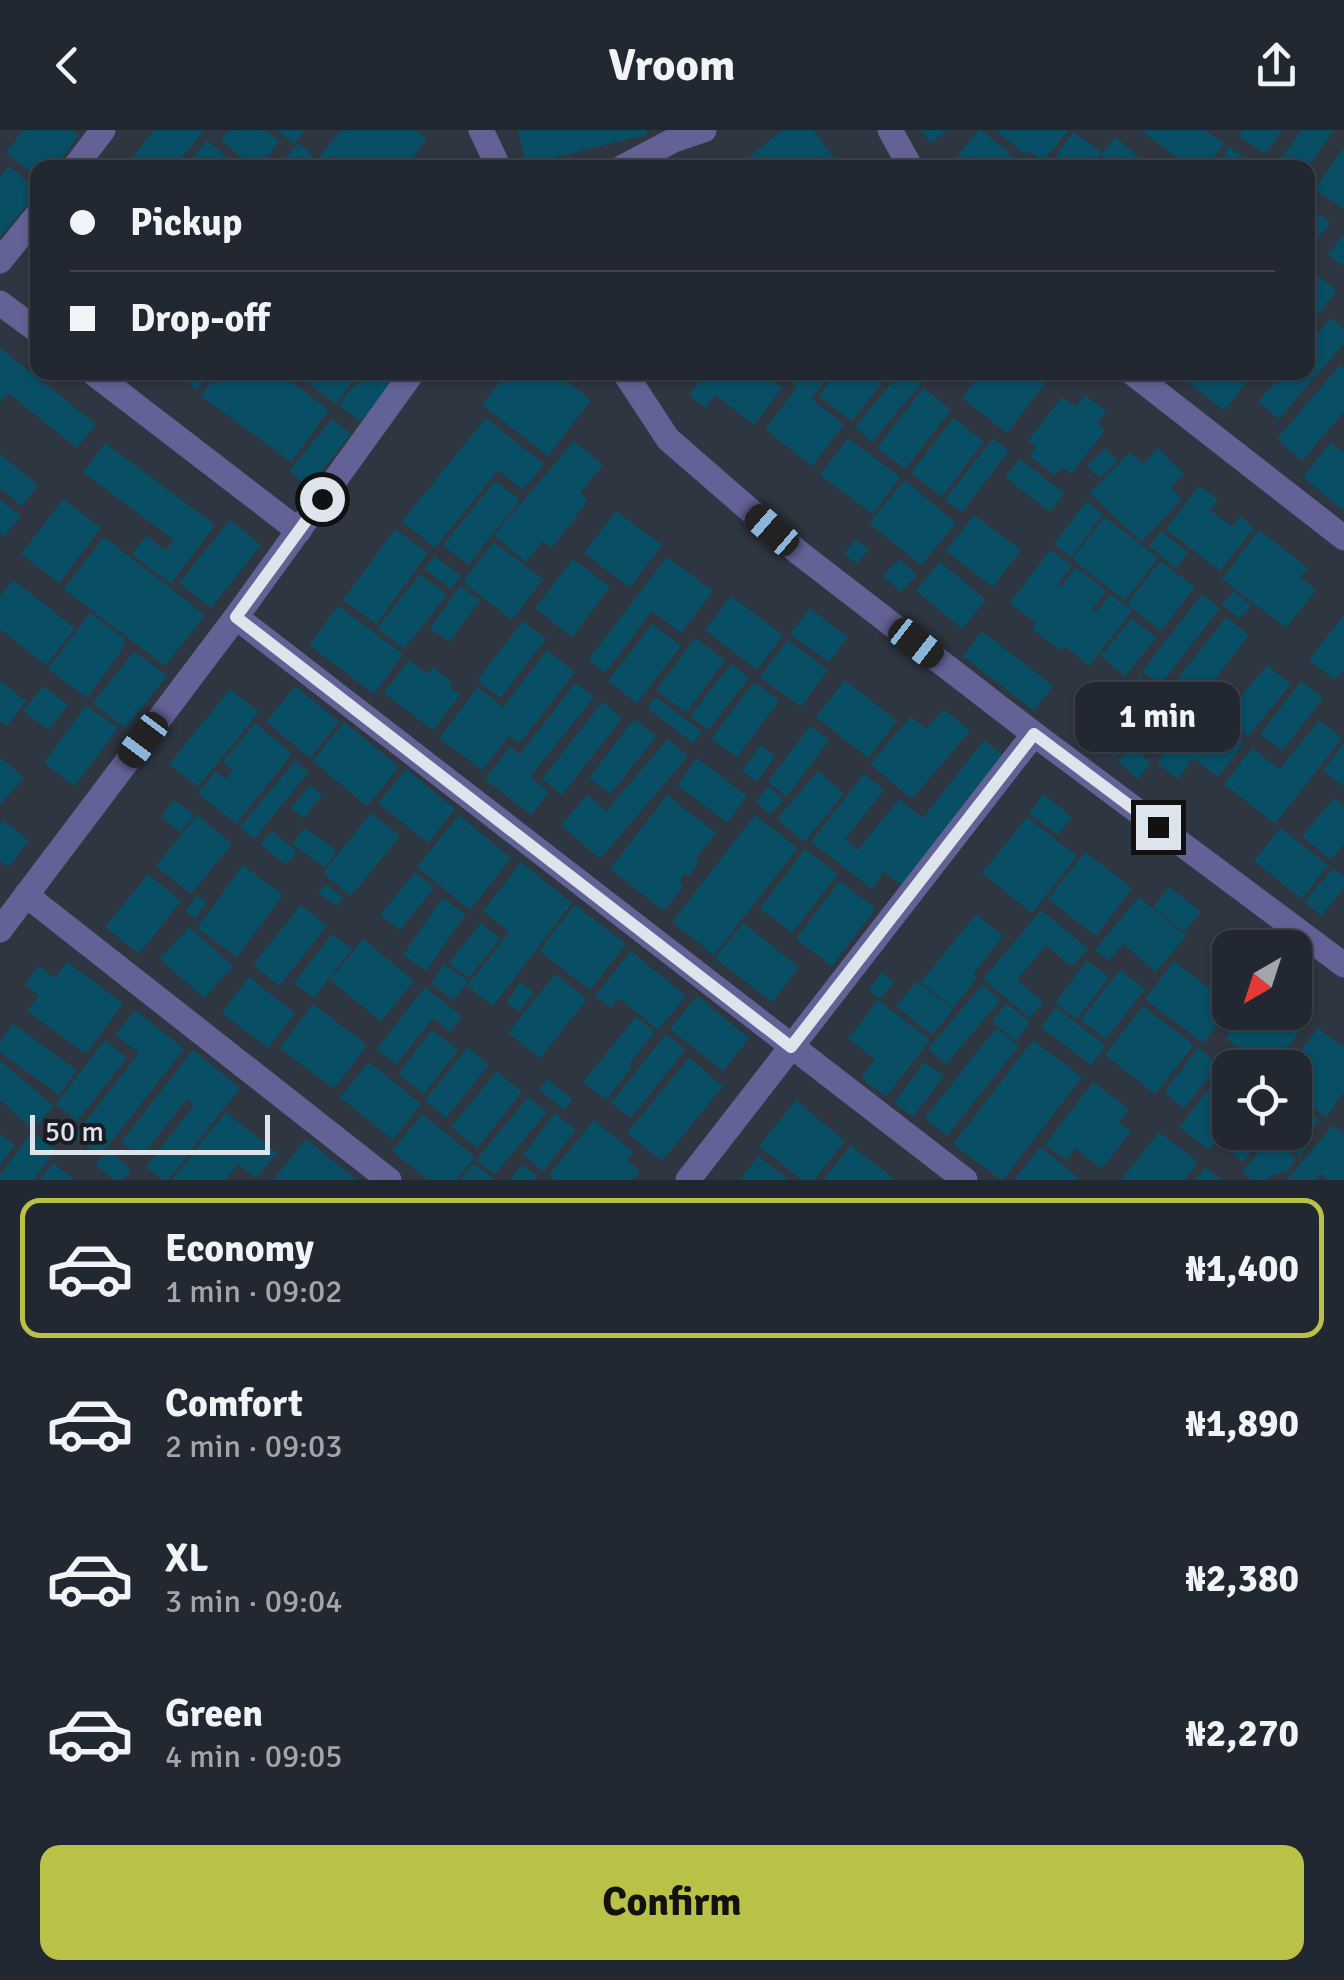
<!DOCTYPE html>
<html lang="en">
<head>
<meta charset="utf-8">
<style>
  :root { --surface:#222831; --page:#2e343d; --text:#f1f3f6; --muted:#a2a6ab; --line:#3f444d; --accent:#b9c146 }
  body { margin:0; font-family:Signika,sans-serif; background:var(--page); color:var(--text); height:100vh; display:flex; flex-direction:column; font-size:38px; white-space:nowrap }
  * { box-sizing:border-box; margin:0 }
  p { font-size:32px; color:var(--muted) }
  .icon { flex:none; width:55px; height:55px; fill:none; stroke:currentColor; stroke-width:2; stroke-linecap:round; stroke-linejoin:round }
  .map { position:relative; height:1050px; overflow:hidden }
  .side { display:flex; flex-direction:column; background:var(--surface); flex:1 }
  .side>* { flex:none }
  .guide { position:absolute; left:30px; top:30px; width:1285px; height:220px; border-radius:20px; box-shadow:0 2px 8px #0004,0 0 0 2px var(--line); display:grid; align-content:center; height:220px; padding:0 40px; background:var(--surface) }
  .needle { width:65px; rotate:219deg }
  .tools { position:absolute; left:1212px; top:800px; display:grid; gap:20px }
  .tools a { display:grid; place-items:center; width:100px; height:100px; border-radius:20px; background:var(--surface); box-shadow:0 2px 8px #0004,0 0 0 2px var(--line); font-size:50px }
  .scale { position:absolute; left:30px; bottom:25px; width:240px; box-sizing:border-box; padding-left:10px; border:5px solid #dee4eb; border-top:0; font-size:28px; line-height:35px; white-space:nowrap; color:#dee4eb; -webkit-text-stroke:8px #191d22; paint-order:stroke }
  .end { position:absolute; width:45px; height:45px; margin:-22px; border:12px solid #dee4eb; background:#111; box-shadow:0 0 0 5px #111 }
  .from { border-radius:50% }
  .bubble { position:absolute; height:70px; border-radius:20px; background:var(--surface); box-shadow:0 2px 8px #0004,0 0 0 2px var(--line); font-size:32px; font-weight:700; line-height:70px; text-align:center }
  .car { position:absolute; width:30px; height:60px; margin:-30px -15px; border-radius:12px; box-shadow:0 0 8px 2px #0007; background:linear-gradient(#222 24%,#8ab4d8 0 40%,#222 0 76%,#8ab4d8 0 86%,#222 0) }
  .guide b { display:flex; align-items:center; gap:35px; height:95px; font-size:38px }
  .guide b+b { border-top:2px solid var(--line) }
  .guide i { width:25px; height:25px; background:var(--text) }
  ul { padding:18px 0 0; list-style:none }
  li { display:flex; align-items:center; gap:30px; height:140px; margin:0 20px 15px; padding:0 20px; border:5px solid transparent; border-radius:20px }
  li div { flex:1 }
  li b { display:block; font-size:38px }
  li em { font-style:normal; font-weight:700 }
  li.active { border-color:var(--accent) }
  li>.icon { width:90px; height:90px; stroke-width:1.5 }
  .primary-button { display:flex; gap:20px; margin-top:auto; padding:20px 40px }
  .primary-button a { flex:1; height:115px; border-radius:20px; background:var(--accent); color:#111; font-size:40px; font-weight:700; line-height:115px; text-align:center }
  header { display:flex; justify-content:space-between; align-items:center; height:130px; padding:0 40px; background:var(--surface); font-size:45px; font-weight:700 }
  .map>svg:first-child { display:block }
</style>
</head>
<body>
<header><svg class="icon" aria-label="back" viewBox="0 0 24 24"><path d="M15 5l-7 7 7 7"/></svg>Vroom<svg class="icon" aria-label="share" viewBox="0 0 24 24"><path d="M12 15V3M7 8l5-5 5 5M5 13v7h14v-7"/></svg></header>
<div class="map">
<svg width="1344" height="1050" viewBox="0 0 1344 1050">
  <rect width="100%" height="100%" fill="#2e3641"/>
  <g fill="#084e65">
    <path d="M23,0H72L79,5L55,38H38V47L6,23Z"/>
    <path d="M154,0H204L174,38H145L132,28Z"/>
    <path d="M229,0H265L279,11L259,38H254L221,10Z"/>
    <path d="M276,0H305L294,14Z"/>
    <path d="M341,0H416L427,9L404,38H310Z"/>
    <path d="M518,0H646L647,5L526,34Z"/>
    <path d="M783,0H813L842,38H788L786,35L783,38H735Z"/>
    <path d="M921,0H949L930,13Z"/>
    <path d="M979,0H982L1027,38H948Z"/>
    <path d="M996,0H1069L1042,32L1029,20L1025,25Z"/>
    <path d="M1141,0H1205L1224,14L1206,38H1190Z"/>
    <path d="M1242,0H1283L1265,24L1238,5Z"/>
    <path d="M1302,0H1334L1307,38H1283L1277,34Z"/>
    <path d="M1073,2L1102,22L1092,38H1047Z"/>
    <path d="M1116,7L1151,38H1115L1101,25Z"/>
    <path d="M207,10L239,38H184Z"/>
    <path d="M298,13L313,25L302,38H276Z"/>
    <path d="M1229,17L1246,29L1240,38H1215Z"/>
    <path d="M1344,17V79L1315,59Z"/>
    <path d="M9,36L38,61L0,107V47Z"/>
    <path d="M1308,76L1330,93L1310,119L1308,117Z"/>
    <path d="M1344,103V137L1328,125Z"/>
    <path d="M1308,138L1337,160L1308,198Z"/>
    <path d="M1331,188L1344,199V213L1279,289L1258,272L1284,242H1308V215Z"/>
    <path d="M0,218L96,294L77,318L8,263L0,272Z"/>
    <path d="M1340,235L1344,239V281L1302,331L1277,309Z"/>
    <path d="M175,242H210L197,260Z"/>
    <path d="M219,242H279L329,280L291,332L201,266Z"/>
    <path d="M294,242H359L336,274Z"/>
    <path d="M365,242H395L398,245L360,292L339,275Z"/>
    <path d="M508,242H555L591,270L548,326L482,275Z"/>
    <path d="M706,242H761L782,258L754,295L715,265L705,278L689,265Z"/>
    <path d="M797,242H832L811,269L844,294L812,336L765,299L797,257L791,251Z"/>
    <path d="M836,242H890L852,291L819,266Z"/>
    <path d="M901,242H918L925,249L872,312L855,297Z"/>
    <path d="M982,242H1045L1050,247L1007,303L962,268Z"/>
    <path d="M1187,242H1254L1224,281L1183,248Z"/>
    <path d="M923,258L951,280L905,339L877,318Z"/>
    <path d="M1085,265L1106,281L1097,293L1105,300L1071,344L1062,337L1055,345L1029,326L1036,317L1028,311L1062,267L1076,277Z"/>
    <path d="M486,288L544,334L523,360L498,340L435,418L402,391Z"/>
    <path d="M953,288L984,311L942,367L911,343Z"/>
    <path d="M332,289L351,304L309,357L289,341Z"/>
    <path d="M848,308L900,347L873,384L820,345Z"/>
    <path d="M993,308L1009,321L962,382L945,370Z"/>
    <path d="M574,311L603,335L580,363L588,370L575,386L577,387L551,418L543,411L526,432L494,405Z"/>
    <path d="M1331,312L1344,323V381L1303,347Z"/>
    <path d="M105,313L215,395L171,454L132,424L146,406L166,420L174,410L83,342Z"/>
    <path d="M1105,318L1118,330L1100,348L1087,336Z"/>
    <path d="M1158,318L1184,344L1171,358L1182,369L1141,412L1090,363L1130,322L1143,334Z"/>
    <path d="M0,324L38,355L22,376L0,358Z"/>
    <path d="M1020,329L1064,363L1050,382L1005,347Z"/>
    <path d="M905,350L956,393L921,435L869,393Z"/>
    <path d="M495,351L520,370L468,435L443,415Z"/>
    <path d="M1199,356L1218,370L1210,380L1232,397L1240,386L1254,398L1220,441L1166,399Z"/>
    <path d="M63,369L101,398L59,453L21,424Z"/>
    <path d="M0,370L21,386L4,407L0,404Z"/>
    <path d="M1086,372L1103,384L1071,427L1054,414Z"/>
    <path d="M616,381L662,415L630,458L584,423Z"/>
    <path d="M974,385L1021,420L993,457L946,421Z"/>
    <path d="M1105,387L1158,428L1125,471L1072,429Z"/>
    <path d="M230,390L261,415L211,478L179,453Z"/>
    <path d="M395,399L428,423L376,494L343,470Z"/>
    <path d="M1259,400L1308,438L1300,447L1316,460L1286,498L1222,449Z"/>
    <path d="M1161,401L1188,423L1176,438L1149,416Z"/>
    <path d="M104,407L205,485L165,536L64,459Z"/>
    <path d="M856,409L869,419L857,434L844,424Z"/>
    <path d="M493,412L543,449L512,490L463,452Z"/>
    <path d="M1050,420L1072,436L1058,454L1061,457L1076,437L1106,461L1092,479L1096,482L1110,464L1132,481L1089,536L1065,516L1061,521L1032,499L1036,493L1010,473Z"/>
    <path d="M435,426L461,446L451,459L424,439Z"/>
    <path d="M667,427L713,461L681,503L652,481L605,543L588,530Z"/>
    <path d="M573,429L610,457L572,507L535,478Z"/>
    <path d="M899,429L917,445L901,462L883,446Z"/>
    <path d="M1160,431L1195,457L1161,501L1127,474Z"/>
    <path d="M940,432L986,470L962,499L916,460Z"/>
    <path d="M420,444L447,465L404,519L377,498Z"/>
    <path d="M13,450L75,498L46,535L0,499V466Z"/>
    <path d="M460,456L480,471L449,512L430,498Z"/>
    <path d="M1234,461L1251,476L1239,489L1222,474Z"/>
    <path d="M1202,464L1220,478L1160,555L1142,541Z"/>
    <path d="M731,466L783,505L757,540L705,500Z"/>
    <path d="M338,476L403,524L374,564L309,515Z"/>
    <path d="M810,478L848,507L829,532L790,504Z"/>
    <path d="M90,483L126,510L121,515L124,517L87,568L48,539Z"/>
    <path d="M1344,485V539L1335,550L1309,530Z"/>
    <path d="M1226,487L1249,505L1200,568L1177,550Z"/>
    <path d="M1132,488L1156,508L1125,546L1101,526Z"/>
    <path d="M523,491L546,509L500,568L477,550Z"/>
    <path d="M652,494L681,516L637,573L608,551Z"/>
    <path d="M982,501L1053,556L1034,581L963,526Z"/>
    <path d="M695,508L725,530L686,583L656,560Z"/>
    <path d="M788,510L828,540L801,577L760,547Z"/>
    <path d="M547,520L575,542L519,614L509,606L482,640L439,608L478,557L503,577Z"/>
    <path d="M134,521L167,546L125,598L93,573Z"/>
    <path d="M409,530L427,544L433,537L452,552L449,557L460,565L433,600L384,563Z"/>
    <path d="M731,534L749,548L708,600L690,586Z"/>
    <path d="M1267,535L1291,554L1248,606L1224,587Z"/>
    <path d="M1140,546L1187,583L1156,623L1109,586Z"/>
    <path d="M845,550L897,591L868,628L816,587Z"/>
    <path d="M0,551L26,571L7,596L0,591Z"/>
    <path d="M1301,551L1323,568L1282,621L1260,604Z"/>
    <path d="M754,552L779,571L737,627L711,609Z"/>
    <path d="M575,553L594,567L530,647L549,662L531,685L485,649L510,616L520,624Z"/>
    <path d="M43,556L68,575L49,600L23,581Z"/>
    <path d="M295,556L339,592L310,628L266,592Z"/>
    <path d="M230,559L259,582L198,657L169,634Z"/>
    <path d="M656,567L702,602L693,613L647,578Z"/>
    <path d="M602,572L622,588L562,665L542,649Z"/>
    <path d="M86,575L118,598L75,656L44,633Z"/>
    <path d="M944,579L970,601L912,669L870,634L911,586L926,599Z"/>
    <path d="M634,589L656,606L611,664L589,648Z"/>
    <path d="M1217,590L1245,611L1218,647L1193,628L1178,649L1157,633L1185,596L1203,609Z"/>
    <path d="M1319,590L1342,608L1275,694L1224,654L1252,618L1280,639Z"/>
    <path d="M344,592L399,637L367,676L313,631Z"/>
    <path d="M255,593L292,624L236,694L198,663L216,641L226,649L233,640L223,632Z"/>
    <path d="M810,596L829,610L787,667L768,652Z"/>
    <path d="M1104,597L1125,609L1116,627L1094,616Z"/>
    <path d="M668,609L688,626L600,729L561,695L587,665L606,681Z"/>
    <path d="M984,610L1003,625L901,755L884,742L872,759L811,712L864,644L884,660L845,709L858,720L899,669L923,688Z"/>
    <path d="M1344,613V657L1323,641Z"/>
    <path d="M760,615L775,626L757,652L742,641Z"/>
    <path d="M1131,615L1151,633L1138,649L1118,631Z"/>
    <path d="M0,627L24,648L0,675Z"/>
    <path d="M697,628L747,666L728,693L677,655Z"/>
    <path d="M295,631L309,642L254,709L240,697Z"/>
    <path d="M406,639L455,679L428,713L378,673Z"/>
    <path d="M818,641L844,664L804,712L777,689Z"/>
    <path d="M310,655L322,665L304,688L291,678Z"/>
    <path d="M768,656L783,670L770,685L756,671Z"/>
    <path d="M1043,664L1072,687L1058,705L1029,683Z"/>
    <path d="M667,665L716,703L695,729L699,732L689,746L685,743L679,751L684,755L664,781L610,739Z"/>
    <path d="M1334,668L1344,677V714L1331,730L1302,706Z"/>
    <path d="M174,670L194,685L180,702L161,687Z"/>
    <path d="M371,683L400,706L351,766L323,743Z"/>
    <path d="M197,685L232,714L191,764L156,736Z"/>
    <path d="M459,685L511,728L470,780L417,737Z"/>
    <path d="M755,685L798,718L714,825L672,792Z"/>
    <path d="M1027,687L1077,726L1032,783L982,743Z"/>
    <path d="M3,690L29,711L8,737L0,731V694Z"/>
    <path d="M305,698L337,721L325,738L292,714Z"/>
    <path d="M1280,698L1328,735L1302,769L1254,731Z"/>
    <path d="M272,701L297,722L286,735L260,714Z"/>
    <path d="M805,719L838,744L792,803L760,778Z"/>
    <path d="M1085,722L1132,758L1096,806L1048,769Z"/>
    <path d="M521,732L572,773L493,876L467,856L509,802L483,781Z"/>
    <path d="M243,735L283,765L237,827L197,798Z"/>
    <path d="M1333,738L1344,747V758L1321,786L1305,772Z"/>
    <path d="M415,742L434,758L400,800L380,785Z"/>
    <path d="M148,744L181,771L139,824L105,797Z"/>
    <path d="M839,751L876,778L832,836L796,809Z"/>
    <path d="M325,754L343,767L337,776L318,763Z"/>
    <path d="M1169,757L1201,782L1184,802L1153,777Z"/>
    <path d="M197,765L207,772L195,789L185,782Z"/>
    <path d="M1139,767L1186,806L1156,842L1123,814L1109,831L1095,820Z"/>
    <path d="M442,768L466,784L426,841L403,825Z"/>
    <path d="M301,775L327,796L279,856L253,835Z"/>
    <path d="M575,775L626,814L590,860L539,821Z"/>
    <path d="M1041,780L1088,819L1072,837L1046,815L1017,850L1043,872L1030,888L983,849Z"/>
    <path d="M976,784L1003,806L973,844L977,848L953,878L921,852Z"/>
    <path d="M481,793L500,808L469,848L449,833Z"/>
    <path d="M743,793L799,837L772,872L715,828Z"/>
    <path d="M189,797L233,836L204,868L160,829Z"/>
    <path d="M332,804L352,819L314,868L294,853Z"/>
    <path d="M363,809L414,851L381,891L330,850Z"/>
    <path d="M631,821L686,866L658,900L619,868L611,878L595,866Z"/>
    <path d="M1087,830L1109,847L1077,889L1055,873Z"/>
    <path d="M1174,831L1211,860L1208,864L1229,880L1203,913L1145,869Z"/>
    <path d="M67,832L123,873L86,924L27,881L39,865L25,855L38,836L55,848Z"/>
    <path d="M444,834L468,851L454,871L431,853Z"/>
    <path d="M1120,840L1145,859L1106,909L1081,890Z"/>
    <path d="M882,842L894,852L880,869L868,860Z"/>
    <path d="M555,844L587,869L540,928L508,903Z"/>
    <path d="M249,847L295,883L268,918L222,883Z"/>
    <path d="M917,851L953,880L932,905L896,876Z"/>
    <path d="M520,852L534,862L519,882L506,872Z"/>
    <path d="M982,855L1000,870L946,934L928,919Z"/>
    <path d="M425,857L462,886L450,902L433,888L396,935L377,919Z"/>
    <path d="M1295,863L1316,879L1272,938H1265L1226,908L1246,882H1295Z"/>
    <path d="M697,866L749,908L723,941L670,899Z"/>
    <path d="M878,870L930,910L886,967L861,948L875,929L848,909Z"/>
    <path d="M1006,873L1030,892L1016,911L992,892Z"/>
    <path d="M313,874L367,915L334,959L280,918Z"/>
    <path d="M1143,876L1194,915L1155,964L1105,925Z"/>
    <path d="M1056,877L1106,916L1091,935L1041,897Z"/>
    <path d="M135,880L184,919L100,1026L74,1006L139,923L115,905Z"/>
    <path d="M636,887L655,902L629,934L632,937L606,970L583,952Z"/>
    <path d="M13,894L77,940L59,965L0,922V912Z"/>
    <path d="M996,898L1019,916L947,1006L925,988Z"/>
    <path d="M1318,898L1344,918V962L1326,987L1295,964V938H1288Z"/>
    <path d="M432,900L458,920L424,964L398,944Z"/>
    <path d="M666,904L685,920L631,988L611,973Z"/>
    <path d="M105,910L127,928L77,991L56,974Z"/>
    <path d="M1033,910L1082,947L1003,1050H1001L953,1014Z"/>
    <path d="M468,917L489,935L446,988L425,970Z"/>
    <path d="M1198,918L1219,934L1184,978L1164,962Z"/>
    <path d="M193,920L240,958L168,1050H163L146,1037L194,975L187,969L141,1027L121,1012Z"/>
    <path d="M689,928L723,956L662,1031L627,1003Z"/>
    <path d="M0,930L53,976L33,999L0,970Z"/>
    <path d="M369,932L421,974L393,1010L340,967Z"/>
    <path d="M924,932L944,946L913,987L894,973Z"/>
    <path d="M497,941L522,962L477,1018L451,997Z"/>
    <path d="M1217,948L1230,958V994L1209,1020L1179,997Z"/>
    <path d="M547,949L573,969L564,980L539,959Z"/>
    <path d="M1093,952L1129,979L1119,992L1131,1001L1102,1039L1075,1018L1066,1030L1045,1015Z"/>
    <path d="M528,967L547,982L495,1044L476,1030Z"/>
    <path d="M796,970L845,1011L814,1050H802L759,1016Z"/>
    <path d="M1299,972L1320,990L1301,1013L1307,1018L1300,1026L1293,1021L1290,1025L1296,1030L1285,1044L1281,1041L1277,1046L1273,1043L1267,1050H1252L1242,1042L1274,1002H1295V977Z"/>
    <path d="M226,982L277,1023L256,1048L238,1034L225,1050H172Z"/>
    <path d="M555,983L576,1000L543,1041L523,1025Z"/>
    <path d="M422,984L475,1027L456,1050H428L392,1021Z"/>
    <path d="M594,990L633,1022L627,1030L640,1041L632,1050H555L549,1045Z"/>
    <path d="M1333,995L1344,1004V1050H1328L1321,1044L1316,1050H1287Z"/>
    <path d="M32,1002L56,1020L33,1050H0V1045Z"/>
    <path d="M1159,1002L1198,1032L1185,1050H1121Z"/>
    <path d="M1235,1002H1265L1243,1032L1224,1017Z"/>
    <path d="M0,1004L15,1015L0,1036Z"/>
    <path d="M306,1009L357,1050H273Z"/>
    <path d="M851,1015L895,1050H823Z"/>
    <path d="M1040,1017L1079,1048L1077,1050H1014Z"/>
    <path d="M109,1020L131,1040L122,1050H114L96,1035Z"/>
    <path d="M758,1026L789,1050H740Z"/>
    <path d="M53,1033L75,1050H39Z"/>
    <path d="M474,1033L495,1050H460Z"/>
    <path d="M522,1034L537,1046L534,1050H510Z"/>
    <path d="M1205,1037L1222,1050H1195Z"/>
  </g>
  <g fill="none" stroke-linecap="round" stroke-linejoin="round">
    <g stroke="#626296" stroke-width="25">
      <path d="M481,0L499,38"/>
      <path d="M890,0L911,38"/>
      <path d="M74,38L103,0"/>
      <path d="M621,38L674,10L704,0"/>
      <path d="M0,131L38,84"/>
      <path d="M0,173L38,201"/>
      <path d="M92,242L299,401"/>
      <path d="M624,242L668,309L798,422L1034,604L1344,835"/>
      <path d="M1131,242L1344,408"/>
      <path d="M236,487L965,1050"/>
      <path d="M26,765L389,1050"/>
      <path d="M0,800L236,487L413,242"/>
      <path d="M688,1050L1034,604"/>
    </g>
  </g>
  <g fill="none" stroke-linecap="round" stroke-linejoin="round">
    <path stroke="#dee4eb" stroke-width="12" d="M322,369L236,487L791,917L1034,604L1158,697"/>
  </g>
</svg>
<div class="tools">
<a><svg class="needle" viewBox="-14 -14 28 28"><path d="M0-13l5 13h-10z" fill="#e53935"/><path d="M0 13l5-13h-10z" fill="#a2a6ab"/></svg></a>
<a><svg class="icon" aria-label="locate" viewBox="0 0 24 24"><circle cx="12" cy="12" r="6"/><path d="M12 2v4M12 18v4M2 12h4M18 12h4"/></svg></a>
</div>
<div class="scale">50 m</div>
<i class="end from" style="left:322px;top:369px"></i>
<i class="end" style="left:1158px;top:697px"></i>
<div class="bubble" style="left:1075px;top:552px;width:165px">1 min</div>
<i class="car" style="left:772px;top:400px;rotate:311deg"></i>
<i class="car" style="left:916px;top:513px;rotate:128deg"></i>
<i class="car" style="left:143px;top:610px;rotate:217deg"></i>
<div class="guide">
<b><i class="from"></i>Pickup</b>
<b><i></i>Drop-off</b>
</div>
</div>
<section class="side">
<ul>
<li class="active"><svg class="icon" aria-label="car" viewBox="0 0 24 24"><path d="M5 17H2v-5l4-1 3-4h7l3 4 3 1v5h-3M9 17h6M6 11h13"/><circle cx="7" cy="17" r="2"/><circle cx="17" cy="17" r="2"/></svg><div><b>Economy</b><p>1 min · 09:02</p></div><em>₦1,400</em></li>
<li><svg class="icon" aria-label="car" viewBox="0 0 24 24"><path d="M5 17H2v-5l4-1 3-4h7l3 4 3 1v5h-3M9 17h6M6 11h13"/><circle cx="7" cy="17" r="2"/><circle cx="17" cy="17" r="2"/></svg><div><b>Comfort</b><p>2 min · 09:03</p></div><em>₦1,890</em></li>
<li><svg class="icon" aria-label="car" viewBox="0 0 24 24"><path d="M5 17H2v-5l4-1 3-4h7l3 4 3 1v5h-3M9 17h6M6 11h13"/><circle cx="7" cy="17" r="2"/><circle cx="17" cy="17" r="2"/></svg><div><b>XL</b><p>3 min · 09:04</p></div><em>₦2,380</em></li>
<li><svg class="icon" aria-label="car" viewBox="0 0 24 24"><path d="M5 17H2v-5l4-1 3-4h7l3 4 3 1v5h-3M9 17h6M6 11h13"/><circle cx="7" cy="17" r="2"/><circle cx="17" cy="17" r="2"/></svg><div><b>Green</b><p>4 min · 09:05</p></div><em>₦2,270</em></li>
</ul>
<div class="primary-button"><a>Confirm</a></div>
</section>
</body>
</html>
